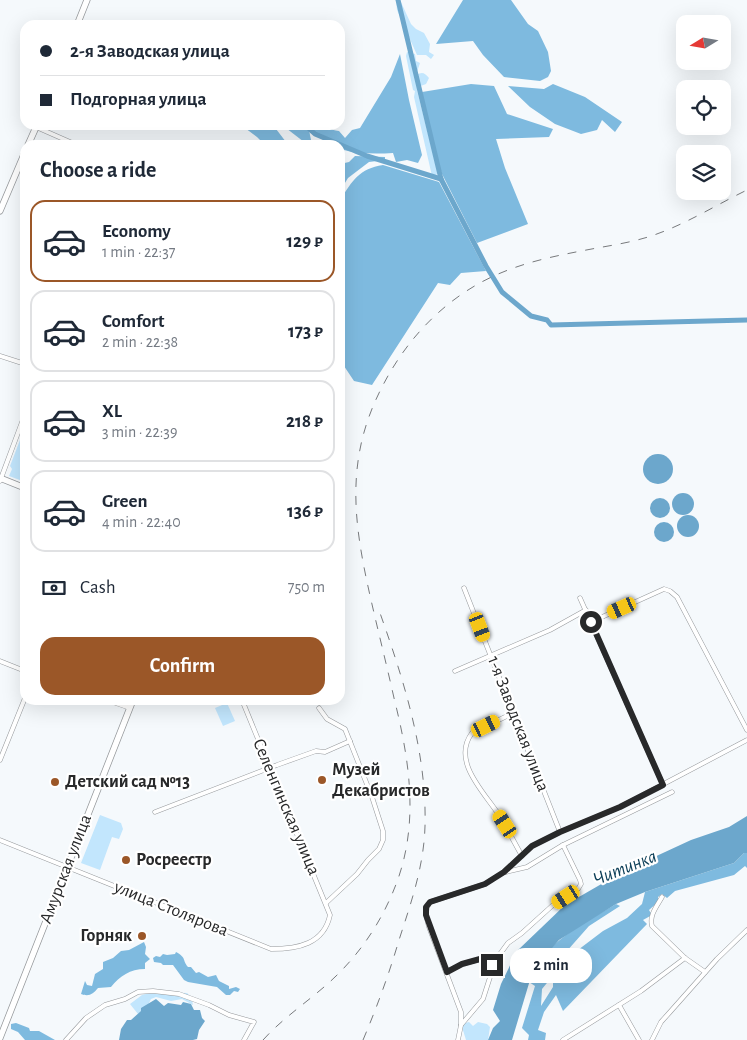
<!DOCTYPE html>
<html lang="en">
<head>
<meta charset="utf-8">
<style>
  :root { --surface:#fff; --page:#f2f2f3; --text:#1f2937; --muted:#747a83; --line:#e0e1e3; --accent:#9b5728 }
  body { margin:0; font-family:"Alegreya Sans",sans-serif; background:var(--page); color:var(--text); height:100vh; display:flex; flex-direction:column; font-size:19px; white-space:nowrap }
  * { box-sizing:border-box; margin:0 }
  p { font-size:16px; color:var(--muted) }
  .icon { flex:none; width:28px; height:28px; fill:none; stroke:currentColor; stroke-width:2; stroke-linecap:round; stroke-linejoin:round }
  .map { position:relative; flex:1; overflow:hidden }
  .sheet { position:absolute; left:20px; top:140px; width:325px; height:565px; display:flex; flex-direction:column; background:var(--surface); border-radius:15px; box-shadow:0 5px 20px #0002 }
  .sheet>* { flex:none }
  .guide { position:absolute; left:20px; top:20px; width:325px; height:110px; border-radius:15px; box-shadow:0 5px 20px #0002; display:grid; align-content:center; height:110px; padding:0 20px; background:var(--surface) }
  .needle { width:32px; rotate:259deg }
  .tools { position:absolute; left:676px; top:15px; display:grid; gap:10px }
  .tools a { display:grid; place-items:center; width:55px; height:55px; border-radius:10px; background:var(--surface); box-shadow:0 5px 20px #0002; font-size:25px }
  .end { position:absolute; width:22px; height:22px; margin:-11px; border:6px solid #28292a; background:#fff; box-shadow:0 0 0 2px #fff }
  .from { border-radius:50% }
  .bubble { position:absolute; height:35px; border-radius:15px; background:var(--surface); box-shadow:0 5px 20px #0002; font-size:16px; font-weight:600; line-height:35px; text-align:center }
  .car { position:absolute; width:15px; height:30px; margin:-15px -8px; border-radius:6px; box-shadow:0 0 4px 1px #0007; background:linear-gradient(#f5c518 24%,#345 0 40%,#f5c518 0 76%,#345 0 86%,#f5c518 0) }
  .guide b { display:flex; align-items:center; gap:18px; height:48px; font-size:19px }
  .guide b+b { border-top:1px solid var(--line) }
  .guide i { width:12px; height:12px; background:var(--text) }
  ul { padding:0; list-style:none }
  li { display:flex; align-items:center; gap:15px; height:82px; margin:0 10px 8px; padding:0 10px; border:2px solid var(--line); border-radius:15px }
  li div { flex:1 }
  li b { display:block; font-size:19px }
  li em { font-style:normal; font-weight:600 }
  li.active { border-color:var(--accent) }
  li>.icon { width:45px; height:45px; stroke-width:1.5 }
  h2 { padding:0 20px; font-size:22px; line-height:60px }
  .pay { display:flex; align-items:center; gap:12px; height:55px; padding:0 20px; font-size:19px }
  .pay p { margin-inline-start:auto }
  .button { display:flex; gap:10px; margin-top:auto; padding:10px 20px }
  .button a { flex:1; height:58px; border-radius:15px; background:var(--accent); color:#fff; font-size:20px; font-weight:600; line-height:58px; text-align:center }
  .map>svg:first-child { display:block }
</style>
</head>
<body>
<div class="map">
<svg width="747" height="1040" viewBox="0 0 747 1040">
  <rect width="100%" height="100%" fill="#f5f9fc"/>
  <g fill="#c2e6fd">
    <path d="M396,0H400L411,24L416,29L424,33L430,44L429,52L434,55L431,59L426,55H417L397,10Z"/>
    <path d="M407,52L415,54L416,61L420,63L416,75C422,72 424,72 429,78L426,84L418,87L417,90L438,174L432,176L414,97L415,91L413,90L406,56Z"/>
    <path d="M25,427V482L9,476L12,469L10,466Z"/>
    <path d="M227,703L235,721L223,726L215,708Z"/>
    <path d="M100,815L121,823L123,829L119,839L112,837L100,870L81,863Z"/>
    <path d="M153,992L187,993L189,995L188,999L192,1000L193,1005L182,999L171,1001L156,997L151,999L148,1005L138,1014L130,1004L142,995Z"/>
    <path d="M469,1022L473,1026L478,1022L487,1024L490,1027L488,1040H466L462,1027L465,1023Z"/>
  </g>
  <g fill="#7ebadf">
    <path d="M463,0H511L528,24L538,31L548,52L551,71L548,77L540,81L504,77L483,55L473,41L436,44Z"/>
    <path d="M400,54L409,100L422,155L418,163L407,160L396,162L393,153C375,154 357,154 340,149V145H329L308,126C316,123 329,130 339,131L345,138L352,130L360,128L391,77Z"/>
    <path d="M471,84L494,86L507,114L553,129L549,137L496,139L505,168L528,224L477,243L442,174L436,157L422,92Z"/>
    <path d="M553,84L585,97L622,122L615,132L602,120L597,130L581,134L555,124L530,107L508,86L544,89Z"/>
    <path d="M241,125H273L286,142L296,145H265L257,137Z"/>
    <path d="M282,125H305L309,130L312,145H308Z"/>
    <path d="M355,156L385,157V160L369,162L348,178L340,191V164L349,162Z"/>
    <path d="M383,165L439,182L486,271L461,273L450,285L438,283L372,385L354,381L340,360V200C353,180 359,169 383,165Z"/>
    <path d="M744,853H747V868L745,866L734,875L675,891L667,898L662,894L658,897V902L649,910L652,915L643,920L647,924L563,1011L556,995L544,1012L538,1030L546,1033L545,1040H528L529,1035L522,1028L535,986L529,982C542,943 583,924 616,904L620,906L589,926L551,969V978L542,989L541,1006L553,987V978L574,953L603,931L627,918L642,904L645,892L734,863Z"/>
    <path d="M144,942L146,947L145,954L150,959L145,963V969C130,969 120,976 111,987L98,988C93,994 89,997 81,994L85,981L87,985L92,986L95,974L103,969V962L113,958L121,951L129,950Z"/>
    <path d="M176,952C187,958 182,960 188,967H191L196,973L199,972L208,977L216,975L219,981L229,986V989L236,987L240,989L238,992L234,991L230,995H226L217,987L188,982L184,980L173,965H163L161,963L154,962L153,958L156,956L160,957L163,954L167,955L175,954Z"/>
    <path d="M16,1023L29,1028L30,1031H39L55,1040H25L18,1032L11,1029V1024Z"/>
  </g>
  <g fill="#6ca7cc">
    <circle cx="658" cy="469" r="15"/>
    <circle cx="683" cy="504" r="11"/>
    <circle cx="660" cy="508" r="10"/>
    <circle cx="688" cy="526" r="11"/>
    <circle cx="664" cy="532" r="10"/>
    <path d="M747,816V853H744L734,863L645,892L616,904L559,940L533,970L512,1040H488L493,1028L500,1021L493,1010L501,984L517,951L565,905L624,871L691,840L729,827Z"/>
    <path d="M156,999L164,1006L168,1003L181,1005L183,1002L191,1004L194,1010H200L202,1018L205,1021L199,1030L197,1039L193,1040H119L121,1029L127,1020H131L141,1011V1008Z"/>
  </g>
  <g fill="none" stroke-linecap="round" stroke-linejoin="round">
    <g stroke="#6ca7cc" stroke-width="5">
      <path d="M398,0L441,179L486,266L502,292L531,316L547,320L551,325L747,320"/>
      <path d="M305,125L315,134L367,156L441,179"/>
    </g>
    <defs>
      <g id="minor">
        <path d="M36,127L77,145"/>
        <path d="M0,356L25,364"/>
        <path d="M0,481L25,414"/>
        <path d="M464,588L560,832"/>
        <path d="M580,598L663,785"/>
        <path d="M591,622L664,589L670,591L677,597L747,730"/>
        <path d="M0,661L25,671"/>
        <path d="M455,671L550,630L586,610"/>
        <path d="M107,700L130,708"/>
        <path d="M319,708L327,719L345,729L372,797L383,831V840L379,849L368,860L357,874L326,903"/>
        <path d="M513,713L472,733C451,761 484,792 499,815C507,828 514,842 522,856"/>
        <path d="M0,760L25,698"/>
        <path d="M155,812L277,765L316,751L325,752L350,741"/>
        <path d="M0,840L271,949C298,949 324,944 330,915L242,700"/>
        <path d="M506,872L527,867L563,845L672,792"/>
        <path d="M662,897C657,906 649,915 652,926L685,958L705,972"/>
        <path d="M447,972L462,964L481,959L492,965L508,943L522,933L553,905L578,889L581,884L580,880L563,845"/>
        <path d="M619,1005L639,1040"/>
        <path d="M461,1025L483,999L492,971V965"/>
        <path d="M66,1040L86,1018L105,1005L125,999L138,992L153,991L179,994L209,1005L229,1015L254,1022L244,1040"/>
        <path d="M458,1040L461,1025V1012L429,927C426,917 424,910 430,902L485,884L504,872L532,846L560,832L620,807L747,740"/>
        <path d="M563,1040L641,991L685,958"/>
        <path d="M652,1040L661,1022L670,1012L717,959L747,930"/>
      </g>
      <g id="secondary">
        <path d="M77,25L87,0"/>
        <path d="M28,145L37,125"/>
        <path d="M0,211L25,152"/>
        <path d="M0,478L25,488"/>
        <path d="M0,1038L133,700"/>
      </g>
    </defs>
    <use href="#minor" stroke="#96999c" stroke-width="5"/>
    <use href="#secondary" stroke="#96999c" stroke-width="7"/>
    <use href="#minor" stroke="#fff" stroke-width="4"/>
    <use href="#secondary" stroke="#fff" stroke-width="5.5"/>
    <g stroke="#787a7c" stroke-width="1" stroke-dasharray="9 9" stroke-linecap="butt">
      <path d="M263,1040C281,1020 303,1005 324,987C358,958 383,921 398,879C419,819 409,758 394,698C386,662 377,627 369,591C353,519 346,458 381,389C400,351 427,318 462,294C504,265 549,257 597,248C614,245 632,242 648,237C683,226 714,206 747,190"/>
      <path d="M363,1040C377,1007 389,974 399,940C411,903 424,866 425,826C427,753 404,681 380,613"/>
    </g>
  </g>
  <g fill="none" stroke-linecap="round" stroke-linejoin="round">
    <path stroke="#28292a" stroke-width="6" d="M492,965L480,959L462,964L447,972L426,915V907L430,902L485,884L504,872L532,846L560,832L620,807L663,785L591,622"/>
  </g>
  <g fill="#9b5728" stroke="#fff" stroke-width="2">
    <circle cx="322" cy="780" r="5"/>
    <circle cx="55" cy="782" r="5"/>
    <circle cx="126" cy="860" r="5"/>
    <circle cx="142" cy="936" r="5"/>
  </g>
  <g text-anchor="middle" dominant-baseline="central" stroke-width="4.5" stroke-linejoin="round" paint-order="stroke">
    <g font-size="18" fill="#28292a" stroke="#fff">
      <text transform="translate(518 724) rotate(69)">1-я Заводская улица</text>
      <text transform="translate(286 807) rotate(67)">Селенгинская улица</text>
      <text transform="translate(66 869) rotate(-69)">Амурская улица</text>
      <text transform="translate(171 909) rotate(22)">улица Столярова</text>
    </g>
    <g font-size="18" font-weight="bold" fill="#28292a" stroke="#fff" text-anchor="start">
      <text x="332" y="770">Музей<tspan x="332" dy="21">Декабристов</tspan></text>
      <text x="65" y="782">Детский сад №13</text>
      <text x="136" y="860">Росреестр</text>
      <text x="132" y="936" text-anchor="end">Горняк</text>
    </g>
    <g font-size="19" font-style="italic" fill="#0f4059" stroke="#fff">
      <text transform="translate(625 868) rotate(-22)">Читинка</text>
    </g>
  </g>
</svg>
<div class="tools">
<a><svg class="needle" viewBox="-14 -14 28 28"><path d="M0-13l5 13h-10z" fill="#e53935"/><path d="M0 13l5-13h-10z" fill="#747a83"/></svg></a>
<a><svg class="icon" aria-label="locate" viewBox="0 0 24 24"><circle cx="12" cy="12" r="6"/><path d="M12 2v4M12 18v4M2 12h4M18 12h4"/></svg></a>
<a><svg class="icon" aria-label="layers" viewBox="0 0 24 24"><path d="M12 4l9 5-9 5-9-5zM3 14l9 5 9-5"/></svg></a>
</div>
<i class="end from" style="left:591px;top:622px"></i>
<i class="end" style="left:492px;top:965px"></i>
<div class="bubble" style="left:510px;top:948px;width:82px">2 min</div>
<i class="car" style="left:622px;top:608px;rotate:246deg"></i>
<i class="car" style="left:480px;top:627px;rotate:159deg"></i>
<i class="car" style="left:486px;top:726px;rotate:64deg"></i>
<i class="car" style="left:505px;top:824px;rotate:327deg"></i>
<i class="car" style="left:566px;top:897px;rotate:237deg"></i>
<div class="guide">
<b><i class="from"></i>2-я Заводская улица</b>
<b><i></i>Подгорная улица</b>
</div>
<section class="sheet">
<h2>Choose a ride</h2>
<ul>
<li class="active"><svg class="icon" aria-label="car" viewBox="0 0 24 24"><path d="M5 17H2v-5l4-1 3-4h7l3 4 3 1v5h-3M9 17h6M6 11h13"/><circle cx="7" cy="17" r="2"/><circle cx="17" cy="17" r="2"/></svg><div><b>Economy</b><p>1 min · 22:37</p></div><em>129 ₽</em></li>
<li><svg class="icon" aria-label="car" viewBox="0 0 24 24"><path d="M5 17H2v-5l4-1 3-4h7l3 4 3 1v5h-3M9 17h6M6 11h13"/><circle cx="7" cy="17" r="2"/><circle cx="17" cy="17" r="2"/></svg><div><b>Comfort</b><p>2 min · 22:38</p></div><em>173 ₽</em></li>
<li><svg class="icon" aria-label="car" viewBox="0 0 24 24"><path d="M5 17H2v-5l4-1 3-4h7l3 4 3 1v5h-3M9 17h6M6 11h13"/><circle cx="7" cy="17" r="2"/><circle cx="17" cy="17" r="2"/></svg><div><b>XL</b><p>3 min · 22:39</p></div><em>218 ₽</em></li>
<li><svg class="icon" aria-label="car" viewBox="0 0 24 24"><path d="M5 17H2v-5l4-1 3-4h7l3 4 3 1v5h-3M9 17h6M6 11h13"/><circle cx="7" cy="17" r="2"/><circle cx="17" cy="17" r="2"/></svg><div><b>Green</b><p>4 min · 22:40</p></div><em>136 ₽</em></li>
</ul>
<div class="pay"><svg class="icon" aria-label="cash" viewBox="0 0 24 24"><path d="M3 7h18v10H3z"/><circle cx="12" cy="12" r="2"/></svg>Cash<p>750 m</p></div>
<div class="button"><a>Confirm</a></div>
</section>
</div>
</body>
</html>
